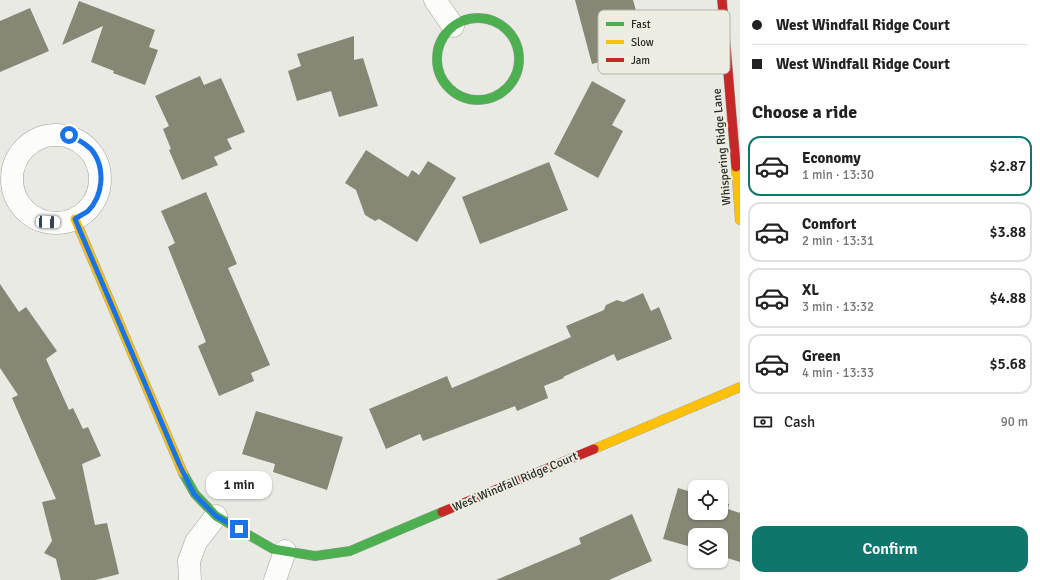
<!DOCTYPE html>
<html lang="en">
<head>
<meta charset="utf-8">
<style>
  :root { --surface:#fff; --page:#f6f6f6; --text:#222; --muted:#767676; --line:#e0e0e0; --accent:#0f766e }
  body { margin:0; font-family:Signika,sans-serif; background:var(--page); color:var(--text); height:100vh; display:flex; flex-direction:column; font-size:15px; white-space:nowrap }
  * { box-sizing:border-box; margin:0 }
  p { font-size:13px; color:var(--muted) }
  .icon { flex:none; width:22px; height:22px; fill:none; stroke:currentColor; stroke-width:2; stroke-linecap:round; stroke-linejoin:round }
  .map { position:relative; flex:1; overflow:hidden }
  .sheet { display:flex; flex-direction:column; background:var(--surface); width:300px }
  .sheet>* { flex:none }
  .top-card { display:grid; align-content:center; height:88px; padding:0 12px; background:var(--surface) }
  .tools { position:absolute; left:688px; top:480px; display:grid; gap:8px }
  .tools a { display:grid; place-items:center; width:40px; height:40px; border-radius:8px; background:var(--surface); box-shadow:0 1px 3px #0004; font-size:20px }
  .end { position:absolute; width:18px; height:18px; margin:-9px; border:5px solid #1a73e8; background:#fff; box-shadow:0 0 0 2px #fff }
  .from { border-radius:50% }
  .bubble { position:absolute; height:28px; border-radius:12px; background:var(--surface); box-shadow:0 1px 3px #0004; font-size:13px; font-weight:600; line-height:28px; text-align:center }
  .car { position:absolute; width:12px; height:24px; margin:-12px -6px; border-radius:5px; box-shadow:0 0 3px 1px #0007; background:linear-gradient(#fff 24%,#345 0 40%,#fff 0 76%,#345 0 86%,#fff 0) }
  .top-card b { display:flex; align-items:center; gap:14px; height:38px; font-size:15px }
  .top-card b+b { border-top:1px solid var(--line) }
  .top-card i { width:10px; height:10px; background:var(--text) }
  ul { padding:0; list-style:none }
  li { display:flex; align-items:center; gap:12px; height:60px; margin:0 8px 6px; padding:0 4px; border:2px solid var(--line); border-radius:12px }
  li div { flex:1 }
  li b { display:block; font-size:15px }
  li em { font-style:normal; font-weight:600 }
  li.on { border-color:var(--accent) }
  li>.icon { width:36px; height:36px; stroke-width:1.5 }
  h2 { padding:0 12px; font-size:18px; line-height:48px }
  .pay { display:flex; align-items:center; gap:10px; height:44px; padding:0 12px; font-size:15px }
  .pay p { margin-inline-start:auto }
  .action { display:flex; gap:8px; margin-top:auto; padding:8px 12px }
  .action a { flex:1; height:46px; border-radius:12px; background:var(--accent); color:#fff; font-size:16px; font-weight:600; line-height:46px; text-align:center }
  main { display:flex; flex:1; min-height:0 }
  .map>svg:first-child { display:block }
</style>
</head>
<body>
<main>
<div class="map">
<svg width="740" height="580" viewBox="0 0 740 580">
  <rect width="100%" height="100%" fill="#eaeae5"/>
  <g fill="#878775">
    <path d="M575,0H633L643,35L624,40L628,54L592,64Z"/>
    <path d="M79,1L155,30L149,47L158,50L145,85L113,73L114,71L91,62L103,26L62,45Z"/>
    <path d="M30,8L49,51L0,72V21Z"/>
    <path d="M354,36V60L363,58L378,106L339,117L331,91L297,101L288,71L301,66L297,54Z"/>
    <path d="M200,76L204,85L221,78L245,132L227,139L232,149L214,157L218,165L182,180L169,150L171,149L163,129L169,126L155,96Z"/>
    <path d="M592,81L626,100L612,125L623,131L598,178L554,154Z"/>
    <path d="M366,150L408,177L412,170L419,175L428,161L456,178L417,242L379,219L375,221L365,215L356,190L345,183Z"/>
    <path d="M549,162L568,210L480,244L462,197Z"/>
    <path d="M206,192L237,264L228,268L270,365L251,373L254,381L219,396L198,346L206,342L168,247L175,243L161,211Z"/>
    <path d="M0,284L19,312L26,307L57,351L46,359L69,410L73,408L83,429L88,427L101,456L82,464L95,525L107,523L119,574L95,580H61L56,559L44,553L52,541L42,502L56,499L12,398L18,395L0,368Z"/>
    <path d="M643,293L651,311L659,307L672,339L617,361L614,354L563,377L564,378L544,386L548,398L517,411L515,406L423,441L420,434L386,449L369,409L447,376L452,388L571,337L566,326L604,310L606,305L617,300L623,302Z"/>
    <path d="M256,411L343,437L327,490L273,472L275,464L242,454Z"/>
    <path d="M678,488L695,493V513H721V501L729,504L728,509L740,513V562L721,556V535H695V548L663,539Z"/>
    <path d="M632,514L652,561L609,580H496L581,544L579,538Z"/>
  </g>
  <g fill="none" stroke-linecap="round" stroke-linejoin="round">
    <defs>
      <g id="street">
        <path d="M435,0L453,26"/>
        <circle cx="56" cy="179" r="44"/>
        <path d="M190,580L189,561L196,542L216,516"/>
        <path d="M275,580L285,551"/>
      </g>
      <g id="fast">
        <circle cx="478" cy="59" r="41"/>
        <path d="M183,473L195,494L216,516L273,549L315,556L350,551L442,512"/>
      </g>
      <g id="slow">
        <path d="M736,167L740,220"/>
        <path d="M75,219L183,473"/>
        <path d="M594,449L740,387"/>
      </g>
      <g id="jam">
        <path d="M722,0L736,167"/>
        <path d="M442,512L594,449"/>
      </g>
    </defs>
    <use href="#street" stroke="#a1a29e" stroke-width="23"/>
    <use href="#fast" stroke="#a1a29e" stroke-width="10"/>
    <use href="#slow" stroke="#a1a29e" stroke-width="10"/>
    <use href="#jam" stroke="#a1a29e" stroke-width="10"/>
    <use href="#street" stroke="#fcfcfb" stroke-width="22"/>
    <use href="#fast" stroke="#4caf50" stroke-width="9"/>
    <use href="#slow" stroke="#ffc107" stroke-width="9"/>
    <use href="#jam" stroke="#c62828" stroke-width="9"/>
  </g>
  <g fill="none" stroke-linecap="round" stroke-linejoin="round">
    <path stroke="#1a73e8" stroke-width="5" d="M69,135C78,140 88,144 94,153C105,170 103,196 88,211C84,214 79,216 75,219L180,466L194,494L216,516L239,529"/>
  </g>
  <g text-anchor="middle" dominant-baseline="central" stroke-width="4" stroke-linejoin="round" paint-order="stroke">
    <g font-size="12" fill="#2b2c27" stroke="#edede2">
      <text transform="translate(722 147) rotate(-95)">Whispering Ridge Lane</text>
      <text transform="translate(515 482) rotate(-23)">West Windfall Ridge Court</text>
    </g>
  </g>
  <rect x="598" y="10" width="132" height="64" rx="6" fill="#edede2" stroke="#b3b3aa" stroke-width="1"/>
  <rect x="606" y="22" width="18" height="4" fill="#4caf50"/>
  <rect x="606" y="40" width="18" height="4" fill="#ffc107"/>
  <rect x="606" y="58" width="18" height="4" fill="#c62828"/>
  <g font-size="11" fill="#2b2c27">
    <text x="631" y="28">Fast</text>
    <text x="631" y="46">Slow</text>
    <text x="631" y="64">Jam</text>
  </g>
</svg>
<div class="tools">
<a><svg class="icon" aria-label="locate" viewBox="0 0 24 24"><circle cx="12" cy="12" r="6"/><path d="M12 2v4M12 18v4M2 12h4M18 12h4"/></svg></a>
<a><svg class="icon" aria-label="layers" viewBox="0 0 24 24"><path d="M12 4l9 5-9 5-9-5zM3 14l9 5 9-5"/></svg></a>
</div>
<i class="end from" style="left:69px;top:135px"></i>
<i class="end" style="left:239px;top:529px"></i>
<div class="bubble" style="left:206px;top:471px;width:66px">1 min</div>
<i class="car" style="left:48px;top:222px;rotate:92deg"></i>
</div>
<section class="sheet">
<div class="top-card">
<b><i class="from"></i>West Windfall Ridge Court</b>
<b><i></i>West Windfall Ridge Court</b>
</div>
<h2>Choose a ride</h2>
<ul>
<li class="on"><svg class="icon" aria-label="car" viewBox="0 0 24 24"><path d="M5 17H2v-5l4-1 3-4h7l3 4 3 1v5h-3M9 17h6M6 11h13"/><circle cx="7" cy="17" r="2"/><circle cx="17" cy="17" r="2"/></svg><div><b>Economy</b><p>1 min · 13:30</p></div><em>$2.87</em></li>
<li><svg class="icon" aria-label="car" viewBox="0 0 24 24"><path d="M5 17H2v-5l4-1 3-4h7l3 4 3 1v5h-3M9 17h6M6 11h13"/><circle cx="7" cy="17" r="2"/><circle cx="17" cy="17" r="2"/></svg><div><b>Comfort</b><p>2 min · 13:31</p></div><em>$3.88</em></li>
<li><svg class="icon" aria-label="car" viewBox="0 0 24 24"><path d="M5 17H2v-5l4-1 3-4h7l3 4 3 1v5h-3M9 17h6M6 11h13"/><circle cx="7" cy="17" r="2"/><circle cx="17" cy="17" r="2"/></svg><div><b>XL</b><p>3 min · 13:32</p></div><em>$4.88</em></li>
<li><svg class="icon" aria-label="car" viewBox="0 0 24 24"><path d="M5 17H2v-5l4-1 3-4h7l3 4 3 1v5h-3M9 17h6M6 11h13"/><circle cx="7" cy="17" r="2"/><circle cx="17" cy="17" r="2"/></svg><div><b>Green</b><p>4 min · 13:33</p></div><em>$5.68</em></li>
</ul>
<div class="pay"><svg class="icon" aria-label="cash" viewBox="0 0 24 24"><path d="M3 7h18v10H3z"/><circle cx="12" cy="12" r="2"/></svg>Cash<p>90 m</p></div>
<div class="action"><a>Confirm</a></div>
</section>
</main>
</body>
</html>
